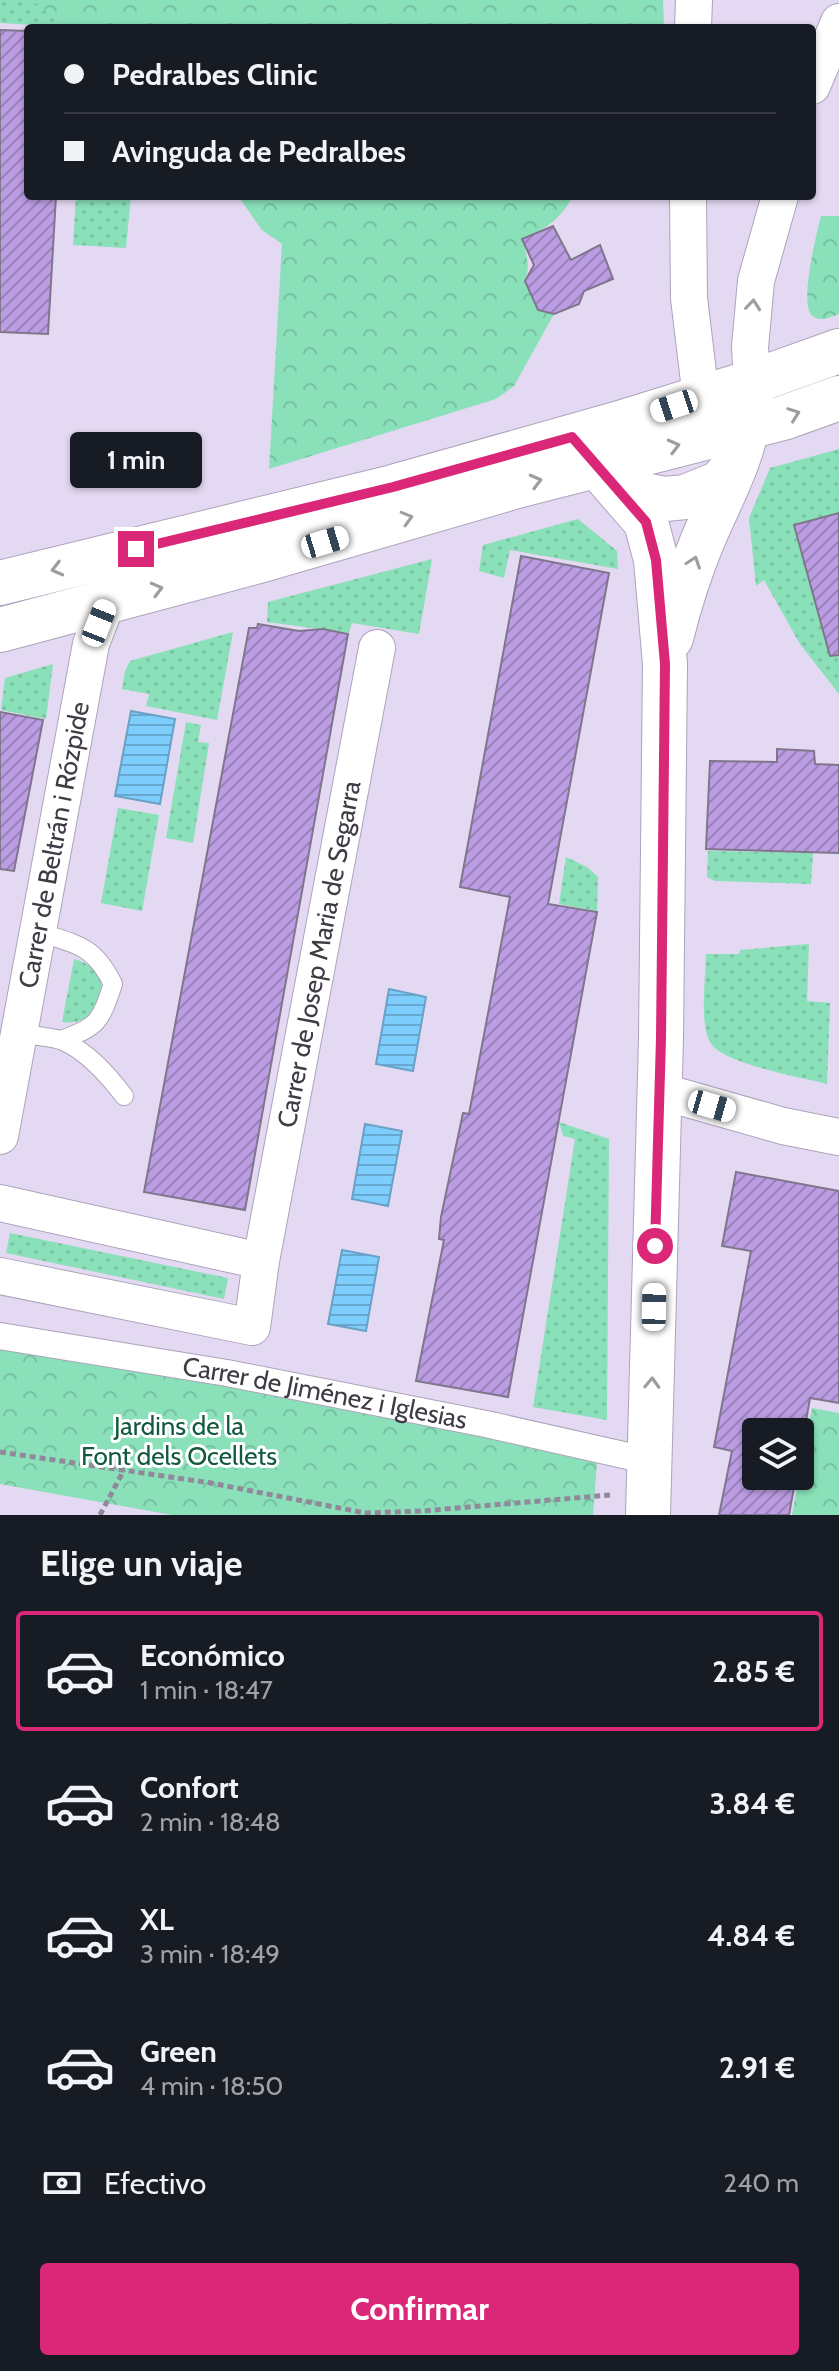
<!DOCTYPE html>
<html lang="es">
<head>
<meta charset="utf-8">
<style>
  :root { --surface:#171b24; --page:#242831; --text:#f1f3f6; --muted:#9ea1a6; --line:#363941; --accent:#db2777 }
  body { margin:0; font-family:Cabin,sans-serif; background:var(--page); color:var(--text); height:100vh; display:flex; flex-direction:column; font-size:30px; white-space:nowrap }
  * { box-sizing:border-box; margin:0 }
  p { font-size:26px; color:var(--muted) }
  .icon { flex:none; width:44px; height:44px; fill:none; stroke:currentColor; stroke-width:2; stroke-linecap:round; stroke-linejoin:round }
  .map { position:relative; height:1515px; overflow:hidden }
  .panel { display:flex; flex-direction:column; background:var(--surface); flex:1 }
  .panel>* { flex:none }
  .top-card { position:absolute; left:24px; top:24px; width:792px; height:176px; border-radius:8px; box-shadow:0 2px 6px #0004; display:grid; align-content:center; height:176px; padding:0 40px; background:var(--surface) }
  .buttons { position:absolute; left:742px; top:1418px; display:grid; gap:16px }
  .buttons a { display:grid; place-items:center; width:72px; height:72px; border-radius:8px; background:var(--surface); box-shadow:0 2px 6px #0004; font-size:40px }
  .end { position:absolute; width:36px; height:36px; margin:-18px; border:10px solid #db2777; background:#fff; box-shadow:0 0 0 4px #fff }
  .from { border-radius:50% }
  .bubble { position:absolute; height:56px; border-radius:8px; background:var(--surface); box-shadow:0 2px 6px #0004; font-size:26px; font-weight:800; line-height:56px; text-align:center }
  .car { position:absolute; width:24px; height:48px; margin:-24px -12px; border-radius:10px; box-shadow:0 0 6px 2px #0007; background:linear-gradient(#fff 24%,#345 0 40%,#fff 0 76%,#345 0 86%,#fff 0) }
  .top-card b { display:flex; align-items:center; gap:28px; height:76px; font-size:30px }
  .top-card b+b { border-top:2px solid var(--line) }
  .top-card i { width:20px; height:20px; background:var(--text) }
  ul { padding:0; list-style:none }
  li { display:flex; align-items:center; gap:24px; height:120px; margin:0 16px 12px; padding:0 24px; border:4px solid transparent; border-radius:8px }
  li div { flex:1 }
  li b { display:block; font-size:30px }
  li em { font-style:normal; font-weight:800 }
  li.on { border-color:var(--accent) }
  li>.icon { width:72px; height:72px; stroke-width:1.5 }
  h2 { padding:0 40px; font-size:36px; line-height:96px }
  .pay { display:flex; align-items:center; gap:20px; height:88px; padding:0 40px; font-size:30px }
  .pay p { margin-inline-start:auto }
  .primary-button { display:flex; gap:16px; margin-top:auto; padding:16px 40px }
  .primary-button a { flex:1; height:92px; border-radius:8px; background:var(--accent); color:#fff; font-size:32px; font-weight:800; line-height:92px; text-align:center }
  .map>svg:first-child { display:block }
</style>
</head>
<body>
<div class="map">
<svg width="839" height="1515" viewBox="0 0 839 1515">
  <defs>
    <pattern id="grass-dots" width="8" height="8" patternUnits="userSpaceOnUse" patternTransform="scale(2)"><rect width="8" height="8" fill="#8ae0b9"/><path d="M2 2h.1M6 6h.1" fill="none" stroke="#78c1a0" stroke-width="1.8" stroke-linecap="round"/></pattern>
    <pattern id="forest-crowns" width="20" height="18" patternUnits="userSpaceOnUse" patternTransform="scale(2)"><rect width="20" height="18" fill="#8ae0b9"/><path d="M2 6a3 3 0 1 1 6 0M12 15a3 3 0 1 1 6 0" fill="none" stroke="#78c1a0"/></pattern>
    <pattern id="water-rules" width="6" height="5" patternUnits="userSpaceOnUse" patternTransform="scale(2)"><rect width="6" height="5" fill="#7dcdfd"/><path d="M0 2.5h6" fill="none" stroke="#68a7ce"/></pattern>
    <pattern id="building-hatch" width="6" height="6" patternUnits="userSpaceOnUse" patternTransform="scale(2)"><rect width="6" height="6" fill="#bc9de3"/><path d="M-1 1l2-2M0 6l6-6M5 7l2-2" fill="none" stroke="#9a81ba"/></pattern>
  </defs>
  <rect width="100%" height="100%" fill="#e4d9f2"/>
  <g fill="url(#grass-dots)">
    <path d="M0,0H199L205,28H84L0,23Z"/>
    <path d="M76,196H131L126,248L73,245Z"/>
    <path d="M839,449V694L800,644L764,580L756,586L749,518L770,468Z"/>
    <path d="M578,519L617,551L618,569L510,550L504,578L479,571L483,545Z"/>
    <path d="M432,559L419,634L352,623L349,633L267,622L268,602Z"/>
    <path d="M233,632L217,720L146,706L149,694L122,689L125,671L130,661Z"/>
    <path d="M53,664L46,719L1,710L5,678Z"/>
    <path d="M186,722L201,725L198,742L209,743L193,843L166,838Z"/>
    <path d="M118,808L159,815L142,911L101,903Z"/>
    <path d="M708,851L813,853L811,884L715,881L707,877Z"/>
    <path d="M566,857L587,867L598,877L597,911L559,904Z"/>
    <path d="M809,944L807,1001L830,1003L827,1084C801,1077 722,1064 710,1042C699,1022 706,977 706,954H739L740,950Z"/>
    <path d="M74,959C119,970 106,1028 62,1022Z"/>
    <path d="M559,1122L609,1139L607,1420L533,1407L575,1139L563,1136Z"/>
    <path d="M10,1233L228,1278L224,1299L6,1253Z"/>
  </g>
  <g fill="url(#forest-crowns)">
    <path d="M30,0H663L664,28H85L64,21Z"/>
    <path d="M238,196H573C561,218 549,227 526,237C521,252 533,259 525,280L538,310L554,314L514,386L496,399L269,469L282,244L262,230Z"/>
    <path d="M821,216H839V314C831,317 822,322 814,317C797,309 817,233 821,216Z"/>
    <path d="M0,1336L598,1449L593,1515H172L0,1484Z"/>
    <path d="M812,1408L839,1413V1515H792Z"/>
  </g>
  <g fill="url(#water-rules)" stroke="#6aa1c6" stroke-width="2">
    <path d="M131,711L175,719L160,804L115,796Z"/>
    <path d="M389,989L426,997L413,1071L376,1064Z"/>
    <path d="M365,1124L402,1131L388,1206L352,1199Z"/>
    <path d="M342,1250L379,1257L366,1331L328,1324Z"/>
  </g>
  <g fill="url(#building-hatch)" stroke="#7f768c" stroke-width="2">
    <path d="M0,30L28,31V196H56L48,334L0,332Z"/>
    <path d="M553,226L571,260L600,245L613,279L584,291L579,304L554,314L538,310L525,281L534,265L522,239Z"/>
    <path d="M839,513V655L830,656L794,525Z"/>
    <path d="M521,556L609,573L548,904L597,912L508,1397L416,1381L444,1240L439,1239L441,1217L463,1113L469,1114L510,897L460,887Z"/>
    <path d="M258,624L299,631L323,629L348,634L245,1210L144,1192L249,628H257Z"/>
    <path d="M0,712L43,720L14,871L0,869Z"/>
    <path d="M777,749L814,751L815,764L839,765V853L706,849L710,761L777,762Z"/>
    <path d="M736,1172L839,1191V1403L810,1398L800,1456V1432H756V1476H796L789,1515H719L732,1451L714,1447L751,1251L722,1246Z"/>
  </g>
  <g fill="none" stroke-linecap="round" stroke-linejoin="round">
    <defs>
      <g id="service">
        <path d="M37,932C76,944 94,945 113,984C100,1022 99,1026 61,1040"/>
        <path d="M19,1032C33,1037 51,1036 63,1041C88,1052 108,1075 124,1096"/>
      </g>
      <g id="pedestrian">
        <path id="s1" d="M0,1336L227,1373L486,1424L650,1461"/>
      </g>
      <g id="minor">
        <path d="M693,28L694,0"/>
        <path d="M812,86L839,22"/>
        <path d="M688,196L689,298L701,398"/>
        <path d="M752,382L750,347L756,281L780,196"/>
        <path d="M660,1091L783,1126L839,1137"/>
        <path id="s2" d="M0,1136L91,644L107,602L110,581"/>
        <path d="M0,1203L261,1261"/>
        <path id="s3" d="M0,1276L252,1327L261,1261L377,648"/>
      </g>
      <g id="tertiary">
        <path d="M572,437L646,522L656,560L665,664L661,1038L648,1515"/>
        <path d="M614,476L643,495L665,499L685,497L720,483L736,464"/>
        <path d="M0,583L393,487L620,423L752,382L839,351"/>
        <path d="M0,630L266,559L517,486L783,418L839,398"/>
        <path d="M671,638C679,606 689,573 702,542C721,496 747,453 751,401"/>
      </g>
    </defs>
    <use href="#service" stroke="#ada3bb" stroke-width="20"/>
    <use href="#pedestrian" stroke="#ada3bb" stroke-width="28"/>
    <use href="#minor" stroke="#ada3bb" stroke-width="38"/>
    <use href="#tertiary" stroke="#ada3bb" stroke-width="46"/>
    <g stroke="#91899b" stroke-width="5" stroke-dasharray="6 4" stroke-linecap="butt">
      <path d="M0,1452L211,1483L365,1513L422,1511L610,1495"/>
      <path d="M100,1515L124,1470"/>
    </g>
    <use href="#service" stroke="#fff" stroke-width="18"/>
    <use href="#pedestrian" stroke="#fff" stroke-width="26"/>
    <use href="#minor" stroke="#fff" stroke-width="36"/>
    <use href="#tertiary" stroke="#fff" stroke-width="44"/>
  </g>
  <defs><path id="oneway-chevron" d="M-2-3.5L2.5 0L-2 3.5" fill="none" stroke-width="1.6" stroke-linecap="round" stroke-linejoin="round" transform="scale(2)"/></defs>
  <g stroke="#9f9ca2">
    <use href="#oneway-chevron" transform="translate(753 305) rotate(-84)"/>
    <use href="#oneway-chevron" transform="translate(794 414) rotate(-20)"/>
    <use href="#oneway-chevron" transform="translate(674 446) rotate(-15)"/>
    <use href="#oneway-chevron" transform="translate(536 481) rotate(-15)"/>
    <use href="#oneway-chevron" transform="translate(407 518) rotate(-16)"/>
    <use href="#oneway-chevron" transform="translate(694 562) rotate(-71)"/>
    <use href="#oneway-chevron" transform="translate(57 569) rotate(166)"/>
    <use href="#oneway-chevron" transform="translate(157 589) rotate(-15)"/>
    <use href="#oneway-chevron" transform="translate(652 1383) rotate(-88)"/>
  </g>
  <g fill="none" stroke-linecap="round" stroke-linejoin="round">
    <path stroke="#db2777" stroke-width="10" d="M136,549L393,487L572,437L646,522L656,560L665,664L661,1038L655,1246"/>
  </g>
  <g text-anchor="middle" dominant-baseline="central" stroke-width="6" stroke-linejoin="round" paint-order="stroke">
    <g font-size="26" fill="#3f3a44" stroke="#fff">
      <text stroke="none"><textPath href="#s2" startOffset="296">Carrer de Beltrán i Rózpide</textPath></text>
      <text stroke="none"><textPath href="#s3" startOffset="636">Carrer de Josep Maria de Segarra</textPath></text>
      <text stroke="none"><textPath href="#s1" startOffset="330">Carrer de Jiménez i Iglesias</textPath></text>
    </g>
    <g font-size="26" fill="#12593f" stroke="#fff">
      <text x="179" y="1426">Jardins de la<tspan x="179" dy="30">Font dels Ocellets</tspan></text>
    </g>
  </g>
</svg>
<div class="buttons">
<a><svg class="icon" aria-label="layers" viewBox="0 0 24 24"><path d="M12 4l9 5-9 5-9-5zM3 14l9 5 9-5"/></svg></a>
</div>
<i class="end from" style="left:655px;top:1246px"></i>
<i class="end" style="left:136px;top:549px"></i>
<div class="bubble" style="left:70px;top:432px;width:132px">1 min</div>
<i class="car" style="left:674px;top:406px;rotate:252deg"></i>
<i class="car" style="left:325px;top:542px;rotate:73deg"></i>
<i class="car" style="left:99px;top:623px;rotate:22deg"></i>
<i class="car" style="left:712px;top:1106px;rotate:106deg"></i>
<i class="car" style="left:654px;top:1307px;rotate:1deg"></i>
<div class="top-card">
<b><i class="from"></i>Pedralbes Clinic</b>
<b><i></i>Avinguda de Pedralbes</b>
</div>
</div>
<section class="panel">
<h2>Elige un viaje</h2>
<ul>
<li class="on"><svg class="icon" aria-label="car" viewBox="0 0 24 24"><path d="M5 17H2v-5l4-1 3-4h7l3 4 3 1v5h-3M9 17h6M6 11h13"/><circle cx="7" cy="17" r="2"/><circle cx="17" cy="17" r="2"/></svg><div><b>Económico</b><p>1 min · 18:47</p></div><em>2.85 €</em></li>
<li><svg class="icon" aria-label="car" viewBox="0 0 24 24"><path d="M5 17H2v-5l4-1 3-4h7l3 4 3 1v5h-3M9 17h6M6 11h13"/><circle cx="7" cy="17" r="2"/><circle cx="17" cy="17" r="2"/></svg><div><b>Confort</b><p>2 min · 18:48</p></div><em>3.84 €</em></li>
<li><svg class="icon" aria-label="car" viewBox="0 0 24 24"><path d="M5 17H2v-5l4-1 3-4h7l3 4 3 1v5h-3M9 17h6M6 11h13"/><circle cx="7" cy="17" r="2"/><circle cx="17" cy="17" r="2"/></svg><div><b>XL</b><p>3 min · 18:49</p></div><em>4.84 €</em></li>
<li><svg class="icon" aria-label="car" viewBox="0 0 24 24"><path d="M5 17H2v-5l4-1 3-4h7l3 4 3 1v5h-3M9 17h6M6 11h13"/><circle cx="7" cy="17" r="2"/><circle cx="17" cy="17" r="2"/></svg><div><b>Green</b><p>4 min · 18:50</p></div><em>2.91 €</em></li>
</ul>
<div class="pay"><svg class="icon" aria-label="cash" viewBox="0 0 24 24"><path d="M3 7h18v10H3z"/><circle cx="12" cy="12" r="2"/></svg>Efectivo<p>240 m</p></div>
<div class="primary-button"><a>Confirmar</a></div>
</section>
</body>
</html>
